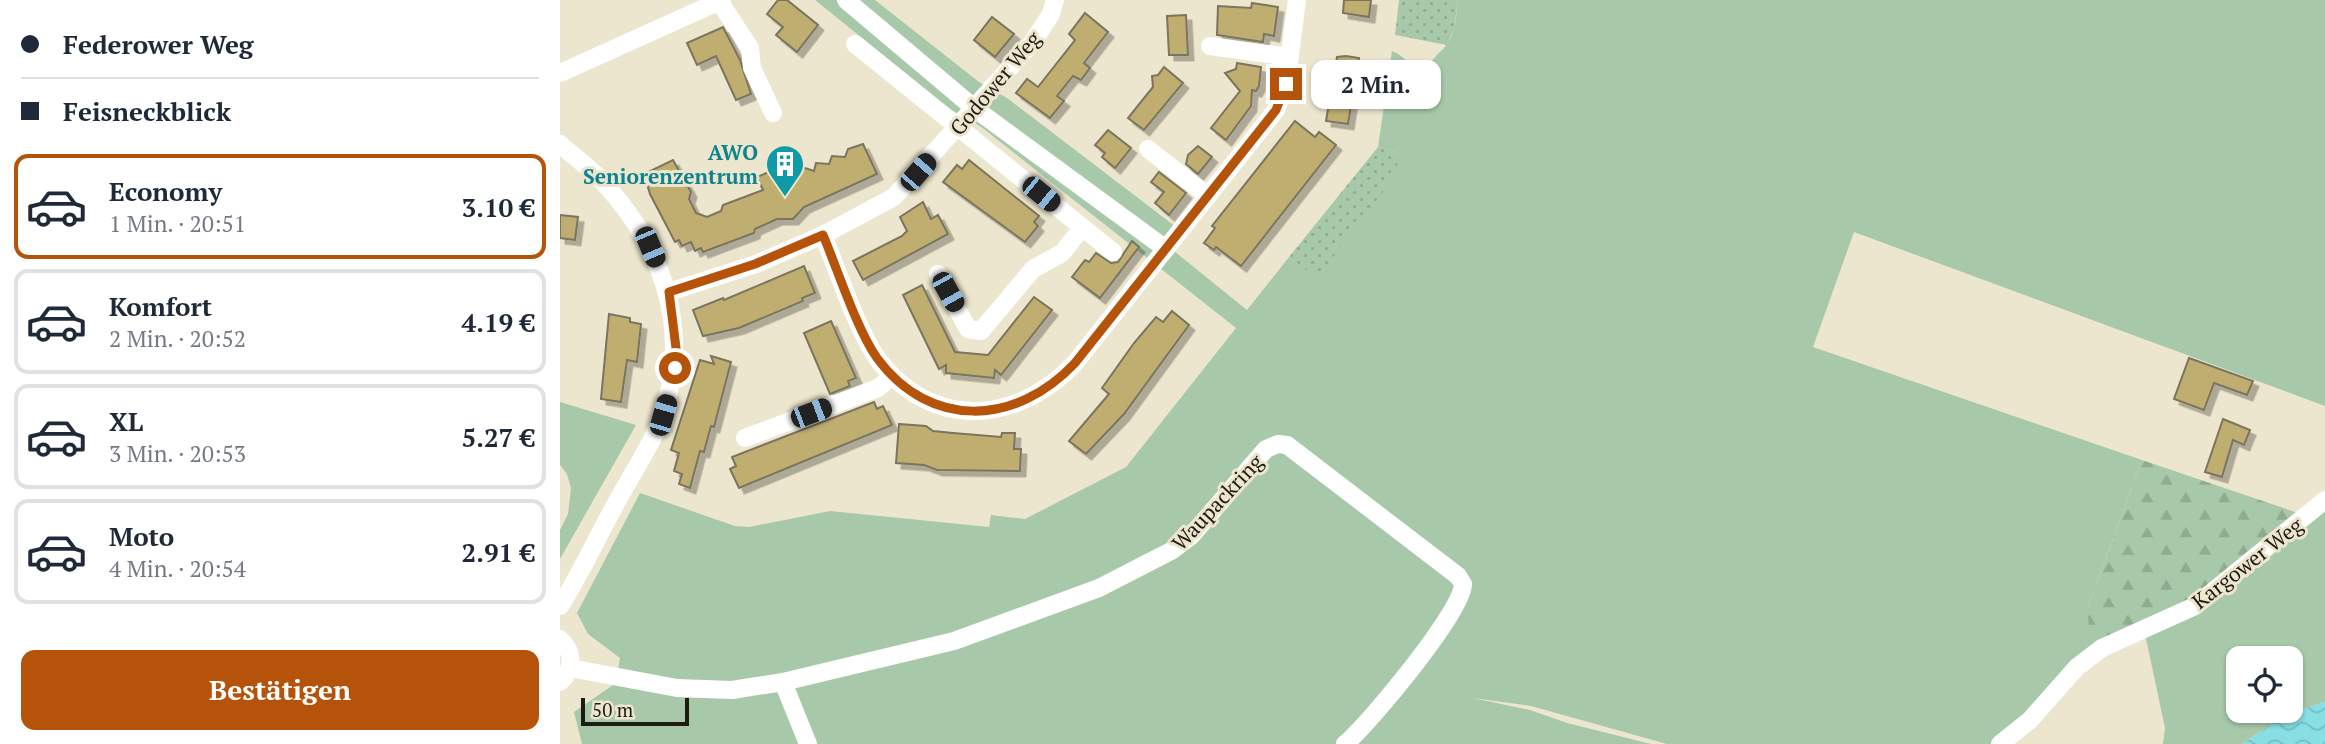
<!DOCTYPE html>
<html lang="de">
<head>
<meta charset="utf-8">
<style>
  :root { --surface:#fff; --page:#f2f2f3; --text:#1f2937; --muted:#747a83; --line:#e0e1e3; --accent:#b45309 }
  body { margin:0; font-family:"PT Serif",serif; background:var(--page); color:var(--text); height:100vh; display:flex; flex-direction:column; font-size:26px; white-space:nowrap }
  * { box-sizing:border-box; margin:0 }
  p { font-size:23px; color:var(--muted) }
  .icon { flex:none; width:38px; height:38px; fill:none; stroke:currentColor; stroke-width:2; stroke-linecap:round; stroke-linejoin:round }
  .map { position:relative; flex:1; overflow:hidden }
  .panel { display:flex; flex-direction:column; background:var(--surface); width:560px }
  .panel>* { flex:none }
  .guide { display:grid; align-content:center; height:154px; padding:0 21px; background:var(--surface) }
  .tools { position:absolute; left:1666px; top:646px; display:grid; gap:14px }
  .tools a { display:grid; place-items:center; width:77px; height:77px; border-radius:14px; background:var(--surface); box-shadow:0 2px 5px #0004; font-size:35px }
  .scale { position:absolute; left:21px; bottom:18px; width:108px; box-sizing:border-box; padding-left:7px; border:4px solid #1e1b13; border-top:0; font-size:19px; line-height:24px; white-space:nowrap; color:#1e1b13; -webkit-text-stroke:5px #ede6ce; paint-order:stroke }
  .end { position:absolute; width:32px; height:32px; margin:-16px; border:9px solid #b45309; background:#fff; box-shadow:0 0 0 4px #fff }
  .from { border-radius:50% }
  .bubble { position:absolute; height:49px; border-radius:14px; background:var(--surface); box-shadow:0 2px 5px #0004; font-size:23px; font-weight:700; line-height:49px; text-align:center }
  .car { position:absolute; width:21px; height:42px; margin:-21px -10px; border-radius:9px; box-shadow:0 0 5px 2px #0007; background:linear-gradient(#222 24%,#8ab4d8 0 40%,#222 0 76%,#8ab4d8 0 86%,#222 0) }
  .guide b { display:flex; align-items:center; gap:24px; height:66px; font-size:26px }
  .guide b+b { border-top:2px solid var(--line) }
  .guide i { width:18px; height:18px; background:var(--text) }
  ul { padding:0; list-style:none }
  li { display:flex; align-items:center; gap:21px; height:105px; margin:0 14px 10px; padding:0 7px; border:4px solid var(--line); border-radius:14px }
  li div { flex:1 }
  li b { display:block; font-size:26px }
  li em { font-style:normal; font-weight:700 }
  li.selected { border-color:var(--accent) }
  li>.icon { width:63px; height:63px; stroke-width:1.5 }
  .action { display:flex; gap:14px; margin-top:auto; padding:14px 21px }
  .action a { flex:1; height:80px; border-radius:14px; background:var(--accent); color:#fff; font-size:28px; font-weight:700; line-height:80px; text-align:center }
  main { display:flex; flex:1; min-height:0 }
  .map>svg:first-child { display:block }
</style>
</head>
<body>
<main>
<section class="panel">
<div class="guide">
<b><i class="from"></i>Federower Weg</b>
<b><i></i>Feisneckblick</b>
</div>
<ul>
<li class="selected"><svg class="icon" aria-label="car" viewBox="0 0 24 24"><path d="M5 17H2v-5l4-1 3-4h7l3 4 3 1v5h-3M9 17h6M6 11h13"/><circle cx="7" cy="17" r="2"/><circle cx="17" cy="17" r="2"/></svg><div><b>Economy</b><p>1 Min. · 20:51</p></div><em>3.10 €</em></li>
<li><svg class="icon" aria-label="car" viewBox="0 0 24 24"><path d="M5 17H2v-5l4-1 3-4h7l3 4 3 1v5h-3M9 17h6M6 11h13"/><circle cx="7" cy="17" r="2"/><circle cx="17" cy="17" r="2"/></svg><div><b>Komfort</b><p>2 Min. · 20:52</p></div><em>4.19 €</em></li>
<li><svg class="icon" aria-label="car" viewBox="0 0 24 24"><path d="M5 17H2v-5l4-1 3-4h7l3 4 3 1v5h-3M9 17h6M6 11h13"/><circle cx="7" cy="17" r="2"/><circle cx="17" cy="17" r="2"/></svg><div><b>XL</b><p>3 Min. · 20:53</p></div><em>5.27 €</em></li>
<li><svg class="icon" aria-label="car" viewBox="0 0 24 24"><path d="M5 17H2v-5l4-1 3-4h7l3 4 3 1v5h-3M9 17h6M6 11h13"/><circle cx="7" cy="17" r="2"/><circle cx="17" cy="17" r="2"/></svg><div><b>Moto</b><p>4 Min. · 20:54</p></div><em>2.91 €</em></li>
</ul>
<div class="action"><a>Bestätigen</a></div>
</section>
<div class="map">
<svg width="1765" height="744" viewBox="0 0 1765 744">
  <defs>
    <pattern id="forest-firs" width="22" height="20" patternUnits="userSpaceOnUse" patternTransform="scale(1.75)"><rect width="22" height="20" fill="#a7c9a9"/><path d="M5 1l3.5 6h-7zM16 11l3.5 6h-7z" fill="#8fac91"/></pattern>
    <pattern id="garden-dots" width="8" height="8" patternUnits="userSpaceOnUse" patternTransform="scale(1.75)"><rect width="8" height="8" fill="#a7c9a9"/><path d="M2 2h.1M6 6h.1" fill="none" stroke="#8fac91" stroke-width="1.8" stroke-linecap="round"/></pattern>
    <pattern id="water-waves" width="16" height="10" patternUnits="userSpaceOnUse" patternTransform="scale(1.75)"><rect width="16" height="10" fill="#87dee3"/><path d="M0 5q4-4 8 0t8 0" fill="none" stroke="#74bec2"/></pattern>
    <filter id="shadow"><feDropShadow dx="5.5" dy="5.5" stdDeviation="0" flood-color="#0004"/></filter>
  </defs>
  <rect width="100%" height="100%" fill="#ede6ce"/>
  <g fill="#a7c9a9" fill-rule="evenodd">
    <path d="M255,0H315L419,82L447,98L616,227L604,243L687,310L729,257L757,277L842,154L818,147L832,51C848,57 852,74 870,65C874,55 882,52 887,44C896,32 896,14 898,0H1765V406L1294,232L1253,347L1582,460L1528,607L1541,644L1434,744H1107L971,706L913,698L970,710L1007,723L1091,744H22L14,712L56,683L60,658L28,634L17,613L80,493L175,526L189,527L270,511L429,527L431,515L465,519L566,467L676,328L420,126L390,109Z"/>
    <path d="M0,402L76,425L0,559V530L8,514L11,488L7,474L0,465Z"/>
    <path d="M1765,504V702L1725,715L1682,744H1603L1605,728L1585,634ZM1678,658H1731V710H1678Z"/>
  </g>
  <path fill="url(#forest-firs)" d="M1582,460L1744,515L1633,603L1541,644L1529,637L1528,607Z"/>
  <g fill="url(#garden-dots)">
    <path d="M839,0H898L894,29L887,45L835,35Z"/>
    <path d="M818,147L842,154L829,184L757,278L729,257Z"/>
  </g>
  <path fill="url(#water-waves)" d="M1765,702V744H1682L1725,715Z"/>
  <g fill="#bfae70" stroke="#79745e" stroke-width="2" filter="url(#shadow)">
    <path d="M218,0H227L258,25L237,52L216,35L223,27L207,14Z"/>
    <path d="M784,0H811L809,17L783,13Z"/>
    <path d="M692,3L718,7L714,36L704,34L703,42L657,35L658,6L691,8Z"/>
    <path d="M525,13L548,32L524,63L530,68L521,80L513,76L497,96L504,101L490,118L456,93L467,79L478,87L515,40L509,34Z"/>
    <path d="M626,15L628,55H609L607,16Z"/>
    <path d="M432,17L454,34L435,57L414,40Z"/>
    <path d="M163,27L180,60L191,94L176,100L156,56L137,65L127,43Z"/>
    <path d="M786,56L799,58L788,124L766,121L777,57Z"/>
    <path d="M677,63L701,67L699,86L696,91L692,90L691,106L666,140L651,128L680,91L665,73L676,69Z"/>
    <path d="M604,67L623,83L584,130L568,118L593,87L592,76L598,75Z"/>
    <path d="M735,121L755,137L759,132L776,145L681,266L656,247L654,250L644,243L655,228L652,226Z"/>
    <path d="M548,130L571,148L555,168L542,157L545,153L535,145Z"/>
    <path d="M303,144L317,174L244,207L233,219H217L195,229L194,233L143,252L141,248L135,251L131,242L122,246L119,240L115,242L90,194L84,174L113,160L131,192L129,199L136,213L147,217L161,211L163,205L203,190L197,177L225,165L229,175L245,168L254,171L256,163L269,164L272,156L285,157L288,149Z"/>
    <path d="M638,146L652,157L638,174L626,164L628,155Z"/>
    <path d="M409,160L479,216L474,222L478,226L465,242L383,182L397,165L402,169Z"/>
    <path d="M599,172L626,193L609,215L595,203L604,192L591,182Z"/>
    <path d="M363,202L371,219L378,215L388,234L303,280L293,261L342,236L347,231L340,217Z"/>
    <path d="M0,215L18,217L15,240L0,238Z"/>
    <path d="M572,241L579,247L540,298L512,277L525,260L529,262L536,253L551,263L558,262Z"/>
    <path d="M244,266L255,293L242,298L243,301L179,328L143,336L133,310L163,298L164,300Z"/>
    <path d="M362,285L395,352L428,355L474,297L492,310L441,375L435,370L434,378L386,373V365L379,369L343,295Z"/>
    <path d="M612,311L629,325L564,414L526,454L509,441L549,394L542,388L574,343L596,317L603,322Z"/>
    <path d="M49,314L70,318V322L81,324L77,362L67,360L61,402L41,399Z"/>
    <path d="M271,321L296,378L288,381L290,386L270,394L244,333Z"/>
    <path d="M151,356L171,362L154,427L151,426L144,452L140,451L130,488L119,484L122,474L114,471L119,453L111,450L140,360L154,364Z"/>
    <path d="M1629,358L1693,381L1687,395L1654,383L1644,410L1614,399Z"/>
    <path d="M314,402L317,409L323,406L332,425L179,488L170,469L176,466L172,457Z"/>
    <path d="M1663,419L1690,430L1684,445L1673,440L1662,477L1645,472Z"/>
    <path d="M339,424L366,426L373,431L393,433L441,437L442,433H455L454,449H461L460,471L377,470L364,465L336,463Z"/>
  </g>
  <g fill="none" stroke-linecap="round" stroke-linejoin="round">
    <g stroke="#fff" stroke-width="18">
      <path d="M286,0L414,108L606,249"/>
      <path d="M159,1L190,48L192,68L213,113"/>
      <path d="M295,44L553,252"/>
      <path d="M650,46L730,57"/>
      <path d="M0,73L162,0"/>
      <path d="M0,144C13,156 28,166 40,179C101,243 132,327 103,413C93,443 74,470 59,498C39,533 22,572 0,606"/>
      <path d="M588,149L648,196"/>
      <path d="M263,235C277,268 297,330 317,358C371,431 456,425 515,363L716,110L726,84L737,0"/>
      <path d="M378,274L408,329L421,331L473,269L502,253L522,228"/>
      <path d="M109,292L196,264L263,235L334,197L472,43L491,14L495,0"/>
      <path d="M185,438L318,388L332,376"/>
      <path d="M0,639C14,652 14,669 0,682"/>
      <path d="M10,668L117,688L172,690L223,682L394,641L539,588L611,551L631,536L706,449L718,444L727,445L898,576L903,584C903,611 809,724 785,744"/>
      <path d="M223,682L248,744"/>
      <path d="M1440,744L1470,720L1517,667L1542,648L1635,606L1765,500"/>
    </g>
  </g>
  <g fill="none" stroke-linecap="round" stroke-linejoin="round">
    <path stroke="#b45309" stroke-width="9" d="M115,368L116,348L109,292L195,264L263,235C277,268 297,330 317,358C370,430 456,426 515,363L716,110L726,84"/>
  </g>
  <defs>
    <symbol id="building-pin" viewBox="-11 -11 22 30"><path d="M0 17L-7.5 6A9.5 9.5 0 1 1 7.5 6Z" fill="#0f9aa8" stroke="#ede6ce"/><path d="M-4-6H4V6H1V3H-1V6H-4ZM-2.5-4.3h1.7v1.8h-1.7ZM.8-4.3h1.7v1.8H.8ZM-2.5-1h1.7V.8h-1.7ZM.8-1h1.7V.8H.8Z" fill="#fff"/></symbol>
  </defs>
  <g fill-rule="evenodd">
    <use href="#building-pin" x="203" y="142" width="44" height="60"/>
  </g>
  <g text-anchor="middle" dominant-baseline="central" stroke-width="6" stroke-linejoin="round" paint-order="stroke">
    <g font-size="21" fill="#1e1b13" stroke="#ede6ce">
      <text transform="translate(435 83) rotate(-50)">Godower Weg</text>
      <text transform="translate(657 502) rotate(-47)">Waupackring</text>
      <text transform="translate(1687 563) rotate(-38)">Kargower Weg</text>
    </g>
    <g font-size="21" font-weight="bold" fill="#0d838f" stroke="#ede6ce" text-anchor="end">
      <text x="198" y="152">AWO<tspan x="198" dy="24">Seniorenzentrum</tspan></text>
    </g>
  </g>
</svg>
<div class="tools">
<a><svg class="icon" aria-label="locate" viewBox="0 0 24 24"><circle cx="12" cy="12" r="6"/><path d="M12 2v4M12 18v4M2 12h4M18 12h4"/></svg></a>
</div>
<div class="scale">50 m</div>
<i class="end from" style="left:115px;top:368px"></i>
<i class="end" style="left:726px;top:84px"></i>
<div class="bubble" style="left:751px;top:60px;width:130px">2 Min.</div>
<i class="car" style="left:358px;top:172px;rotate:41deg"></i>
<i class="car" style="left:481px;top:194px;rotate:129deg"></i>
<i class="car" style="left:90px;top:247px;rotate:157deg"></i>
<i class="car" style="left:388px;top:292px;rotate:151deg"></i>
<i class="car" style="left:251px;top:413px;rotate:69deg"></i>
<i class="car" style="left:103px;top:415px;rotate:16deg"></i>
</div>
</main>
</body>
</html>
